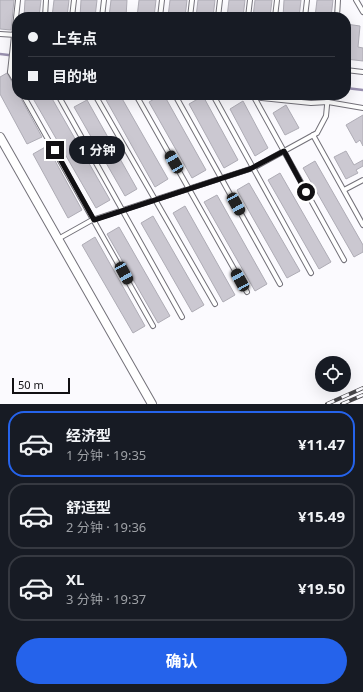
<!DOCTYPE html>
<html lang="zh">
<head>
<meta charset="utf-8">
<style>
  :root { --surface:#171b24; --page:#20242c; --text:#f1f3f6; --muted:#9ea1a6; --line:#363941; --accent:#2563eb }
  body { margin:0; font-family:"Noto Sans","Noto Sans SC",sans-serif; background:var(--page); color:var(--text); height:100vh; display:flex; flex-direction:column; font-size:15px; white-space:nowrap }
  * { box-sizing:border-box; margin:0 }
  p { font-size:13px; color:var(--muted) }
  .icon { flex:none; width:22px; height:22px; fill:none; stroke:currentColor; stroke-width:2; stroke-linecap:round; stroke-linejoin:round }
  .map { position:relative; height:404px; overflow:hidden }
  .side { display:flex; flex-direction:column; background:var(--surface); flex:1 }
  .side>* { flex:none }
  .guide { position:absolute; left:12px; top:12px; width:339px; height:88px; border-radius:16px; box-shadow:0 4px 16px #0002; display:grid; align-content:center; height:88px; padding:0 16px; background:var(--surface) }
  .controls { position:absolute; left:315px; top:356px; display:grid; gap:8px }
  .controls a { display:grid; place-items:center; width:36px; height:36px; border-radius:50%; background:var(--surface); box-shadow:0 4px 16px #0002; font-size:20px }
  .scale { position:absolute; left:12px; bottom:10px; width:58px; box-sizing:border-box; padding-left:4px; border:2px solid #111013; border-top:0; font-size:11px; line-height:14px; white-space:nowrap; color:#111013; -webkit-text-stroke:3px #fbfafe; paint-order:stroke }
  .end { position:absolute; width:18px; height:18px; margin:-9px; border:5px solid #111013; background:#fff; box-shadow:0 0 0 2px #fff }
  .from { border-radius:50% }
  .bubble { position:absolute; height:28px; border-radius:14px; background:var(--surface); box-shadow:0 4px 16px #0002; font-size:13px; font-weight:700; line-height:28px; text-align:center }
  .car { position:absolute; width:12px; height:24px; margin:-12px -6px; border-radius:5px; box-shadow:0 0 3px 1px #0007; background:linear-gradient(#222 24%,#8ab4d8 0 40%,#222 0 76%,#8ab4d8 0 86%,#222 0) }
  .guide b { display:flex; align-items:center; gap:14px; height:38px; font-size:15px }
  .guide b+b { border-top:1px solid var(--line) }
  .guide i { width:10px; height:10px; background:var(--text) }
  ul { padding:7px 0 0; list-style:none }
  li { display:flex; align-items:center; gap:12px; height:66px; margin:0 8px 6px; padding:0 8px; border:2px solid var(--line); border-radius:16px }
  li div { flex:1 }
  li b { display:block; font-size:15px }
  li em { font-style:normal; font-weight:700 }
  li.active { border-color:var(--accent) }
  li>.icon { width:36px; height:36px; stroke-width:1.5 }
  .action { display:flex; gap:8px; margin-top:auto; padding:8px 16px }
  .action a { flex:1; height:46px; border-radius:24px; background:var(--accent); color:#fff; font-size:16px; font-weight:700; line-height:46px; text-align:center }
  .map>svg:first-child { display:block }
</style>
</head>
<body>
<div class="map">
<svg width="363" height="404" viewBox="0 0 363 404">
  <rect width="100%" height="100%" fill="#fbfafe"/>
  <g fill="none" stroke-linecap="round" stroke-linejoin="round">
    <g stroke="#9a91b0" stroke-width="2.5">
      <path d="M0,54L17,56"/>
      <path d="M346,88L363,90"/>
    </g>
  </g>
  <g fill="#cbc8d1" stroke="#aeacb5">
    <path d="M0,0H14L11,30L0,29Z"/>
    <path d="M25,0H41L39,17H24Z"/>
    <path d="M54,0H69L67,17H52Z"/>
    <path d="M81,0H97L95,17H80Z"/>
    <path d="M111,0H127L126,17H109Z"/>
    <path d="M139,0H156L154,17H137Z"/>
    <path d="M170,0H187L185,17H168Z"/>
    <path d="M198,0H215L213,17H196Z"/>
    <path d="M229,0H245L243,17H227Z"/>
    <path d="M255,0H272L270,17H253Z"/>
    <path d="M284,0H301L299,17H283Z"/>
    <path d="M317,0H333L331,17H315Z"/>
    <path d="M346,24L360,26L358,47L363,48V61L346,59Z"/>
    <path d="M7,73L17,91V95H19L42,137L27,144L0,94V77Z"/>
    <path d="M31,95H50L110,200L96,208Z"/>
    <path d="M110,95H120L168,179L155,187L105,98Z"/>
    <path d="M161,95H164L206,170L192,178L149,102Z"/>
    <path d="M203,96L238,160L224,168L189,104Z"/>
    <path d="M87,100L137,189L125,196L74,107Z"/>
    <path d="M243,101L268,148L255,156L230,109Z"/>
    <path d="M286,105L299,128L285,135L273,113Z"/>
    <path d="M363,115V146L360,140L356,143L346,125Z"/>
    <path d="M47,146L82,210L68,218L33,154Z"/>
    <path d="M346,151L354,165L363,160V166L356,170L358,173L346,179L334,157Z"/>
    <path d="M315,161L363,245V252L354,257L303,168Z"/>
    <path d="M280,173L331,262L319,269L268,180Z"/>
    <path d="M249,183L300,271L287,278L237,190Z"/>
    <path d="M217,195L267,284L255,291L204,202Z"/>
    <path d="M185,206L235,295L223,302L173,213Z"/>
    <path d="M153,216L204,305L192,312L141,223Z"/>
    <path d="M119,227L170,316L158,323L107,234Z"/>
    <path d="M95,237L145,326L133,333L82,245Z"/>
  </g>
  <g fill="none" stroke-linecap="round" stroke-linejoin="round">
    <defs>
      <g id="service">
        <path d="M356,0L363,12"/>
        <path d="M45,17L46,0"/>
        <path d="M72,17L74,0"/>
        <path d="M102,17L104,0"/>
        <path d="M160,17L162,0"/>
        <path d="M190,17L192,0"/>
        <path d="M218,17L220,0"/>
        <path d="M248,17L250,0"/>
        <path d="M275,17L277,0"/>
        <path d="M305,17L307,0"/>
        <path d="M337,17L338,0"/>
        <path d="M0,34L16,35"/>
        <path d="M346,70L363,72"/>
        <path d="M10,72L17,84"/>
        <path d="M17,73L10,72L18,0"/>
        <path d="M23,95L153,326"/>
        <path d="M58,95L182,317"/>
        <path d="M95,95L215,304"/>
        <path d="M136,95L247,292"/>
        <path d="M175,95L280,284"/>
        <path d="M213,95L311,273"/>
        <path d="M233,95L311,103L328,102L363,108"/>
        <path d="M254,97L344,260"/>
        <path d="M313,135L363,225"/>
        <path d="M344,190L363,180"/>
        <path d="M58,239L92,220L253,168L317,133L326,116L328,95"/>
      </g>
      <path id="minor" d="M0,137L152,404"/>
    </defs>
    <use href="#service" stroke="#737179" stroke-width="6"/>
    <use href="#minor" stroke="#737179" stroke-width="10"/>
    <use href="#service" stroke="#fff" stroke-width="4"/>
    <use href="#minor" stroke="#fff" stroke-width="8"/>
    <defs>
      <g id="rail">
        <path d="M327,404L363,388"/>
        <path d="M342,404L363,395"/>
      </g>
    </defs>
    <use href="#rail" stroke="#474649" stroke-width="4"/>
    <use href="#rail" stroke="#fbfafe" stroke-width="2.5" stroke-dasharray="8" stroke-linecap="butt"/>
  </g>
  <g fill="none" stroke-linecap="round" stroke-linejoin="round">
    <path stroke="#111013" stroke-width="5" d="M55,150L94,220L250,169L284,151L306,192"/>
  </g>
</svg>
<div class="controls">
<a><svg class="icon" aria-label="locate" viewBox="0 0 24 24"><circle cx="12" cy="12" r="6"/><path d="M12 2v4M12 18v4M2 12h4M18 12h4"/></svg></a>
</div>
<div class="scale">50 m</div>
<i class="end from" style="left:306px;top:192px"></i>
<i class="end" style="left:55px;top:150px"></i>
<div class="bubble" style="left:69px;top:136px;width:56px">1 分钟</div>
<i class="car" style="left:174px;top:162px;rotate:330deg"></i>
<i class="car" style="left:236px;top:204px;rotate:151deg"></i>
<i class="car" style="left:124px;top:273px;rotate:151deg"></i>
<i class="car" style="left:240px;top:280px;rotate:331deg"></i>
<div class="guide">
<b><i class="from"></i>上车点</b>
<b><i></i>目的地</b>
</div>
</div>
<section class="side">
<ul>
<li class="active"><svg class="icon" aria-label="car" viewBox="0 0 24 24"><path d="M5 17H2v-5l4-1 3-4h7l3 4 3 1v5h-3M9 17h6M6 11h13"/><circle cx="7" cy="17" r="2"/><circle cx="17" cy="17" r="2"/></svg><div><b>经济型</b><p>1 分钟 · 19:35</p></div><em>¥11.47</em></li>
<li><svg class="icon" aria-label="car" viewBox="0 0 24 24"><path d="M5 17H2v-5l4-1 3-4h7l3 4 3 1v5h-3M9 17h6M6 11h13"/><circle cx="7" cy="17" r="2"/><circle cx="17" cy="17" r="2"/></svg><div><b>舒适型</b><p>2 分钟 · 19:36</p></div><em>¥15.49</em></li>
<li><svg class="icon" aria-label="car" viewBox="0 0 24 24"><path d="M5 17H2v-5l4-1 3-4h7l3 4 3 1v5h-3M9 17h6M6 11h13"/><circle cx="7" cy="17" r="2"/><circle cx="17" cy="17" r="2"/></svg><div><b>XL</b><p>3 分钟 · 19:37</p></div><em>¥19.50</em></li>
</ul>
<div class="action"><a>确认</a></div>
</section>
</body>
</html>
